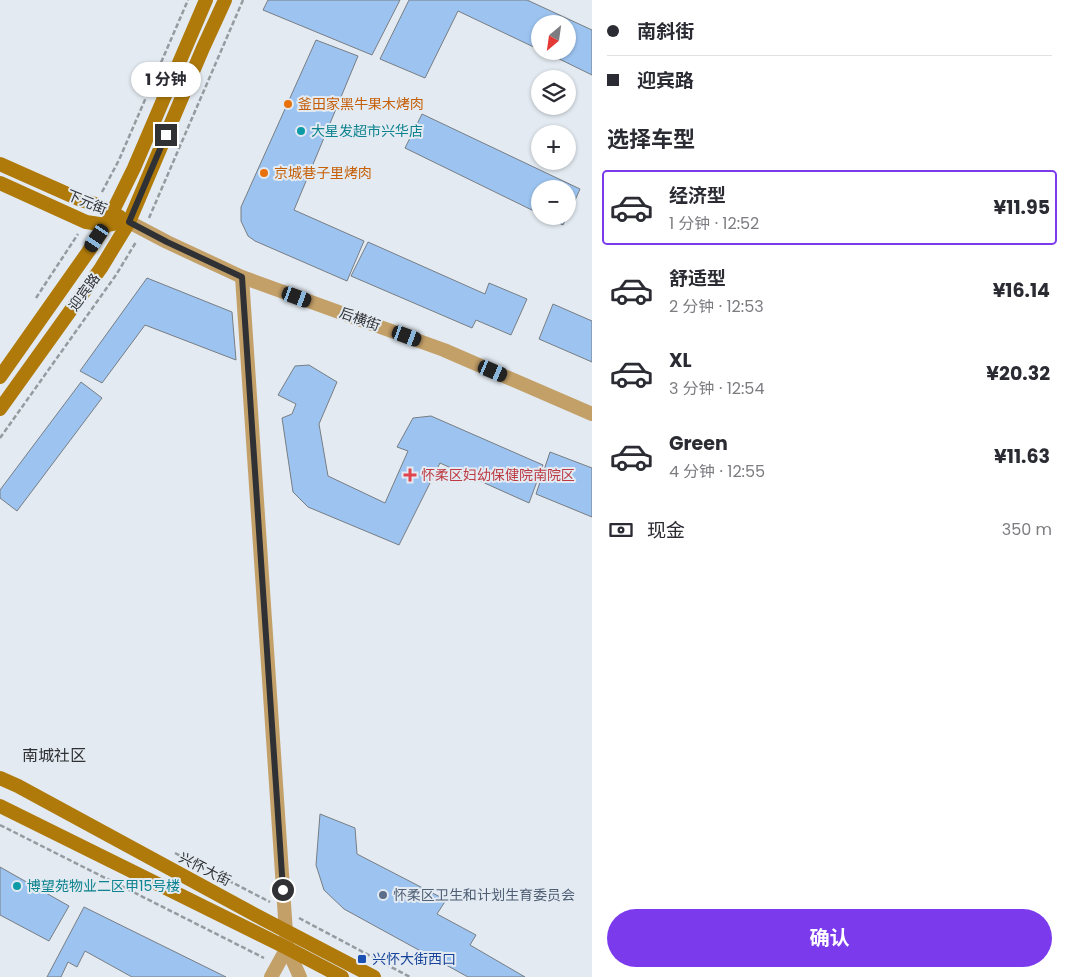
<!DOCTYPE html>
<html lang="zh">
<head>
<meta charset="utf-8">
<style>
  :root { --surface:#fff; --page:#f7f7f7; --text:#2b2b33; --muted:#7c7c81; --line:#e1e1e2; --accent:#7c3aed }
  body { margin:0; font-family:Poppins,"Noto Sans SC",sans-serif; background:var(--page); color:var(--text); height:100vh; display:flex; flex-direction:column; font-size:19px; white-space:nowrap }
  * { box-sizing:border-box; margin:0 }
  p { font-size:16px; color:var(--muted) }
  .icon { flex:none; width:28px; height:28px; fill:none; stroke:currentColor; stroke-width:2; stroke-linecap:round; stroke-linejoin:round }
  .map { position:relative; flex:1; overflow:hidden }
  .drawer { display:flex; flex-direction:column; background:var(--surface); width:475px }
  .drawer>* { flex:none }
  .top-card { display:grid; align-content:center; height:110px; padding:0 15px; background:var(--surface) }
  .needle { width:32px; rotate:209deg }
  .tools { position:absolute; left:531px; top:15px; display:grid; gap:10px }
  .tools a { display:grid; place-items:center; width:45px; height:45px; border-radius:50%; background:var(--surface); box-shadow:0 1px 4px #0004; font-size:25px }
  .end { position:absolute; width:22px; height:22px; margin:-11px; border:6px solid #2f3134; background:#fff; box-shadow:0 0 0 2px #fff }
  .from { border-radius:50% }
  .bubble { position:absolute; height:35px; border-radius:18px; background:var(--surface); box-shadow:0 1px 4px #0004; font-size:16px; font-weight:700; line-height:35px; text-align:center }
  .car { position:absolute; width:15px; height:30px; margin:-15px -8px; border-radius:6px; box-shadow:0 0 4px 1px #0007; background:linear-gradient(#222 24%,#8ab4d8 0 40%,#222 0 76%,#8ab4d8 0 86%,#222 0) }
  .top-card b { display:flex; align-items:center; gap:18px; height:48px; font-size:19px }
  .top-card b+b { border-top:1px solid var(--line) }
  .top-card i { width:12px; height:12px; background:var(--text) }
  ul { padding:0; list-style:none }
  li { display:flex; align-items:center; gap:15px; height:75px; margin:0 10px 8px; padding:0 5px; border:2px solid transparent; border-radius:5px }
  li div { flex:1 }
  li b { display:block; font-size:19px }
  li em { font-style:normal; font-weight:700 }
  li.current { border-color:var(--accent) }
  li>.icon { width:45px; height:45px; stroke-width:1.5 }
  h2 { padding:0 15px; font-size:22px; line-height:60px }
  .pay { display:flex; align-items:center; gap:12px; height:55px; padding:0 15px; font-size:19px }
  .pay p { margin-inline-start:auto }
  .cta { display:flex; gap:10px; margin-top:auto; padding:10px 15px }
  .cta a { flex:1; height:58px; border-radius:30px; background:var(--accent); color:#fff; font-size:20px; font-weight:700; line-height:58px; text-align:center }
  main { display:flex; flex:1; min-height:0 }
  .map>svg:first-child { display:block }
</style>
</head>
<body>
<main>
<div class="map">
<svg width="592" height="977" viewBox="0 0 592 977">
  <rect width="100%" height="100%" fill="#e3eaf1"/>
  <g fill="#9dc4f1" stroke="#777d83">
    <path d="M268,0H400L372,55L263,10Z"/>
    <path d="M409,0H527L592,30V75L543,51H568V24H540V50L458,11L425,78L380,59Z"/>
    <path d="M316,40L358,56L294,210L364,241L347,281L255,241L248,236L241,221V207Z"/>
    <path d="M422,114L580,189L568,216V189H540V214L405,148Z"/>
    <path d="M545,216H567L563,225Z"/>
    <path d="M368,242L485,294L489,283L527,299L511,335L476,320L472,328L351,276Z"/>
    <path d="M147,278L232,312L236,360L145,325L102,383L80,371Z"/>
    <path d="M553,304L592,321V362L539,339Z"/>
    <path d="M309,365L337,382L319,424L328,476L385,503L408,451L397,447L413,418L431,416L543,465L529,503L440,463L399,545L308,507L293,492L282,418L292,414L296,404L278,395L295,366Z"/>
    <path d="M81,382L102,398L17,511L0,498V490Z"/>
    <path d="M550,452L592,468V517L536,494Z"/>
    <path d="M320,814L355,828L357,854L446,900L437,914L476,935L470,945L525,977H468L344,909L324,890L316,865Z"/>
    <path d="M0,867L69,906L49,941L0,915Z"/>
    <path d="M84,907L226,977H132L85,951L77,967L68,962L61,977H47Z"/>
  </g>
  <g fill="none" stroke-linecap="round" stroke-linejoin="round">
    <g stroke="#969ba0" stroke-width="2.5" stroke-dasharray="5 2.5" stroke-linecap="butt">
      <path d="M102,192L119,160L188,0"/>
      <path d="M149,218L243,0"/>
      <path d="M36,298L78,234"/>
      <path d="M0,438L116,275L136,242"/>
      <path d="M0,825L264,958"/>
      <path d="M175,853L270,902"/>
      <path d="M299,918L410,977"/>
    </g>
    <g stroke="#c4a069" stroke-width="14">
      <path d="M242,277L287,948L300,977"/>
      <path d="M271,977L287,948"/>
    </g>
    <path stroke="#c4a069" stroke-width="14" d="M129,222L167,242L242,277L444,350L592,414"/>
    <g stroke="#af7a0a" stroke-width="14">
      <path d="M0,164L81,200L95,204L112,212L120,217"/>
      <path d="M0,183L86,222L106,225L113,224"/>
      <path d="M0,377L88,252L106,225L134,168L206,0"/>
      <path d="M0,409L101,268L129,222L203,48L225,0"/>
      <path d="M0,778L18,786L263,919L374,977"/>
      <path d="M0,806L287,948L342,977"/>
    </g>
  </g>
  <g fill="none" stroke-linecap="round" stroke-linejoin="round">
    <path stroke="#2f3134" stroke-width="6" d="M166,135L129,222L167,242L242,277L283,890"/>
  </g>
  <g fill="#e8710a" stroke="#e3eaf1" stroke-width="2">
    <circle cx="288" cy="104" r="5"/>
    <circle cx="264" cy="173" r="5"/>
  </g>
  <g fill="#0f9aa8" stroke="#e3eaf1" stroke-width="2">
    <circle cx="301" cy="131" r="5"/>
    <circle cx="17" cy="886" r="5"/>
  </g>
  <path fill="#e0444e" stroke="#e3eaf1" stroke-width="2" d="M407.5 467.5h5v5h5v5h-5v5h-5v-5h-5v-5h5z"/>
  <circle fill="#5c6f8a" stroke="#e3eaf1" stroke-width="2" cx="383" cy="895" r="5"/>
  <rect fill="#1a4fb4" stroke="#e3eaf1" stroke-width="2" x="357" y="954" width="10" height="10" rx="2.5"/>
  <g text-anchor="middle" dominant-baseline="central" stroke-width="4" stroke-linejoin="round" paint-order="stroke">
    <g font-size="14" fill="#c56008" stroke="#e3eaf1" text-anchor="start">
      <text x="298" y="104">釜田家黑牛果木烤肉</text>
      <text x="274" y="173">京城巷子里烤肉</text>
    </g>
    <g font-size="14" fill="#0d838f" stroke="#e3eaf1" text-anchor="start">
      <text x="311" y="131">大星发超市兴华店</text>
      <text x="27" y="886">博望苑物业二区甲15号楼</text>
    </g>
    <g font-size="14" fill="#2f3134" stroke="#e3eaf1">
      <text transform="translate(87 202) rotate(22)">下元街</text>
      <text transform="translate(84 292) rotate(-54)">迎宾路</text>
      <text transform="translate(360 319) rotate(20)">后横街</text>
      <text transform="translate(205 869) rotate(27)">兴怀大街</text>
    </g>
    <g font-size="14" fill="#be3a42" stroke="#e3eaf1" text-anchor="start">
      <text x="421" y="475">怀柔区妇幼保健院南院区</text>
    </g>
    <g font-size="14" fill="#4e5e75" stroke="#e3eaf1" text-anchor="start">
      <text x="393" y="895">怀柔区卫生和计划生育委员会</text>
    </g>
    <g font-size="14" fill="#164399" stroke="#e3eaf1" text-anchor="start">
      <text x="372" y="959">兴怀大街西口</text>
    </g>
    <g font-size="16" fill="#2f3134" stroke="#e3eaf1">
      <text x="54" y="755">南城社区</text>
    </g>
  </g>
</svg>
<div class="tools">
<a><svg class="needle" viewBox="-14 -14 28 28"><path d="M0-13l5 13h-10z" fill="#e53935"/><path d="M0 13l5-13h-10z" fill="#7c7c81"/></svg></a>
<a><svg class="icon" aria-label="layers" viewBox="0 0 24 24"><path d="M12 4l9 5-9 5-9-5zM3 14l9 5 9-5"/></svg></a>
<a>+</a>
<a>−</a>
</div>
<i class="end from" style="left:283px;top:890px"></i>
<i class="end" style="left:166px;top:135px"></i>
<div class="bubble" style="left:131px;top:62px;width:70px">1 分钟</div>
<i class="car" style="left:97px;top:238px;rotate:214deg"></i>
<i class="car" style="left:297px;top:297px;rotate:110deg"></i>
<i class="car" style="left:407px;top:336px;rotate:110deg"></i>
<i class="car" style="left:493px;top:371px;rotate:113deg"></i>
</div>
<section class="drawer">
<div class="top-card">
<b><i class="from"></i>南斜街</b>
<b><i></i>迎宾路</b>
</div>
<h2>选择车型</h2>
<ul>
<li class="current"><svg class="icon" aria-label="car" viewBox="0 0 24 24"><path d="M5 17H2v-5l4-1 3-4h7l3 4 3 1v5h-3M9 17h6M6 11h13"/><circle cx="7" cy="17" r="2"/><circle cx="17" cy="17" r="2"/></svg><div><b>经济型</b><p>1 分钟 · 12:52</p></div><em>¥11.95</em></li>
<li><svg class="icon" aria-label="car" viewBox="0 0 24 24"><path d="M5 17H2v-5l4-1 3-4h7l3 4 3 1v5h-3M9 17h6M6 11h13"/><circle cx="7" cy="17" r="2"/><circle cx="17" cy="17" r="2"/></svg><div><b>舒适型</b><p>2 分钟 · 12:53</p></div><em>¥16.14</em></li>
<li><svg class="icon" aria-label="car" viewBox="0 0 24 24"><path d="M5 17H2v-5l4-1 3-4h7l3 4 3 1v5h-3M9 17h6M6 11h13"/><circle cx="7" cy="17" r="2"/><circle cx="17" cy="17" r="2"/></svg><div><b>XL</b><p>3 分钟 · 12:54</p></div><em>¥20.32</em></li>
<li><svg class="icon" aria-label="car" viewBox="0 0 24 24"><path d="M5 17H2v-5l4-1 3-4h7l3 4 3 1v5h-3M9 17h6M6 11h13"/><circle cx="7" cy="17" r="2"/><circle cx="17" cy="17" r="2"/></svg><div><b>Green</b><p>4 分钟 · 12:55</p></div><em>¥11.63</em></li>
</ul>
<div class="pay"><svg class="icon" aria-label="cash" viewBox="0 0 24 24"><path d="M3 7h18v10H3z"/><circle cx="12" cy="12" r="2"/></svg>现金<p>350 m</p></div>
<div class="cta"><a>确认</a></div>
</section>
</main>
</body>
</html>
